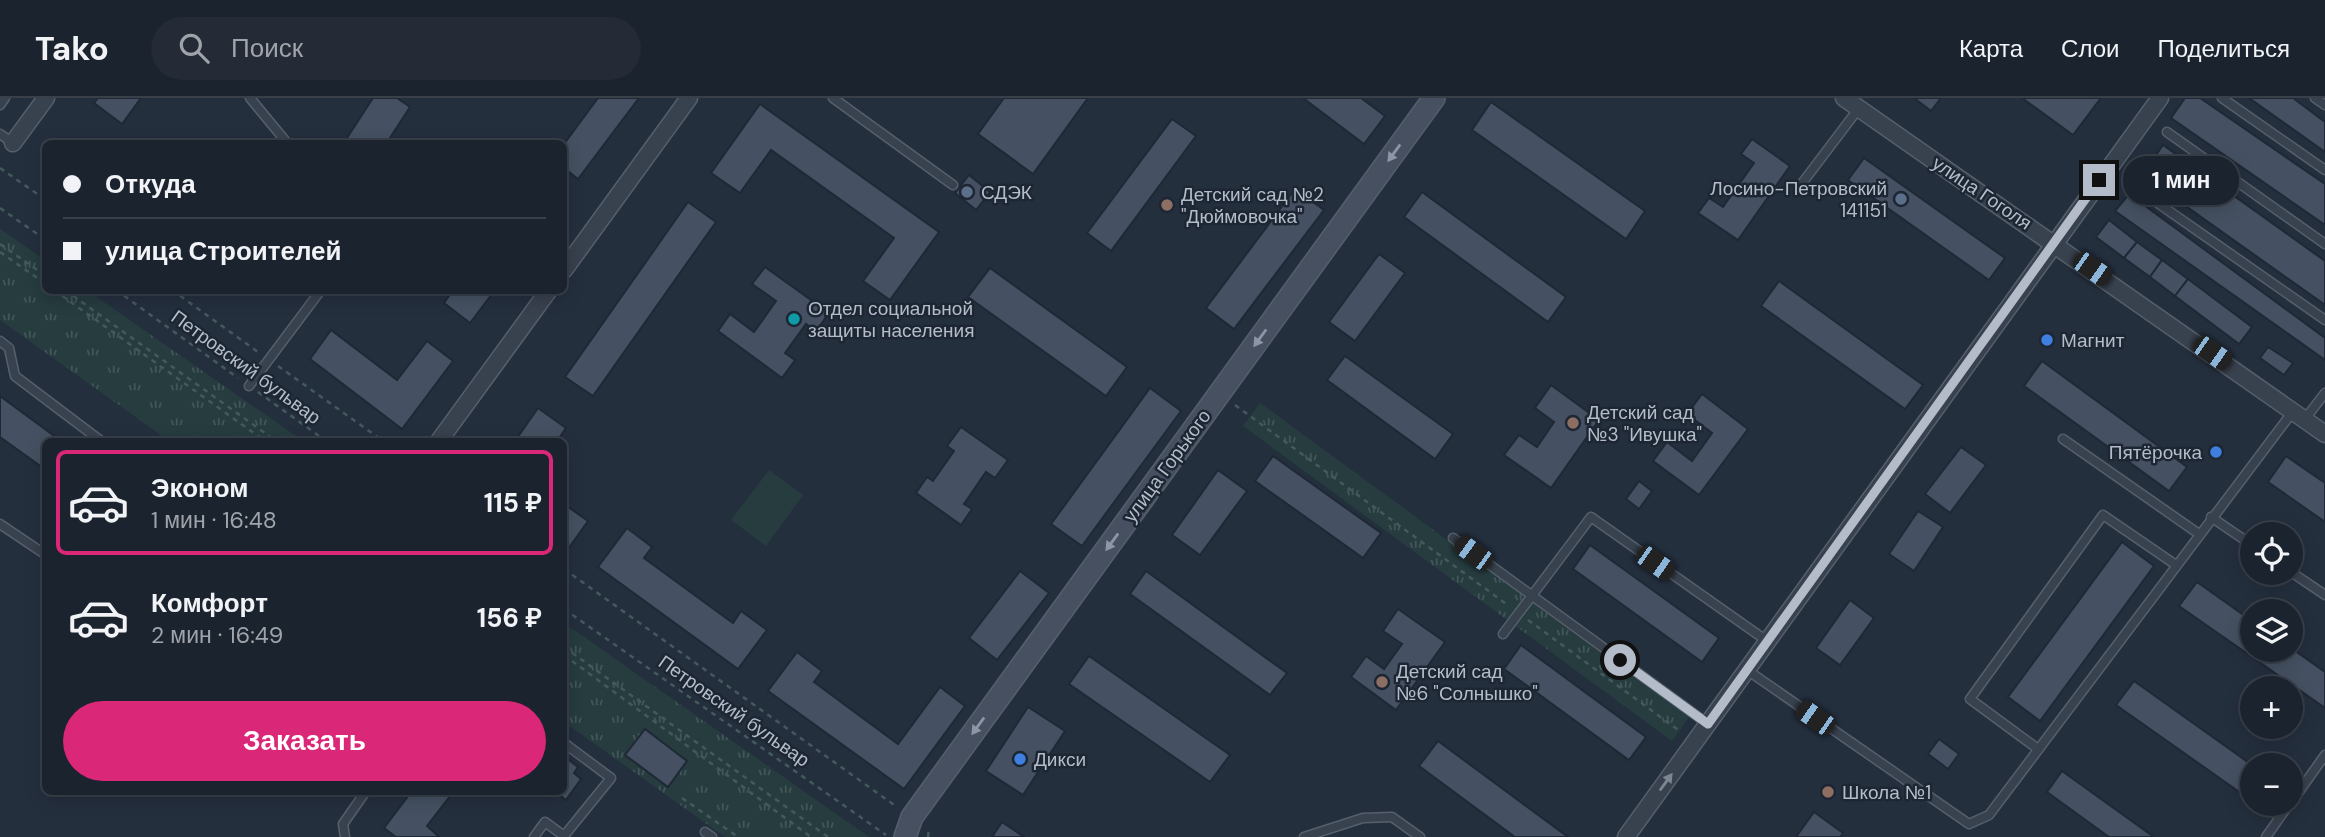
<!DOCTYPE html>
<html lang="ru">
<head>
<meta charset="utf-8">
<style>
  :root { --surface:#1b232e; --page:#242b36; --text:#f1f3f6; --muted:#a0a4aa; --line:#39404a; --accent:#db2777 }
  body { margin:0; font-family:"DM Sans",sans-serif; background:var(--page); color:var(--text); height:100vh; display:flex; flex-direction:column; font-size:26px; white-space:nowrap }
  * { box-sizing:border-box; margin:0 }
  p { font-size:23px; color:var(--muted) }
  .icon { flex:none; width:38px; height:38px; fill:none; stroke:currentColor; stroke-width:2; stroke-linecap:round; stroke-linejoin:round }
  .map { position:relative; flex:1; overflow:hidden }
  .side { position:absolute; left:42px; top:340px; width:525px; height:357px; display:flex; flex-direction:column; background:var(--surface); border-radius:10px; box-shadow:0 4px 18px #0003,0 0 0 2px var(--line) }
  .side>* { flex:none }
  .banner { position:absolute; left:42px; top:42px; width:525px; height:154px; border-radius:10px; box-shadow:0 4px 18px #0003,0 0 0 2px var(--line); display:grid; align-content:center; height:154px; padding:0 21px; background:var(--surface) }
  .buttons { position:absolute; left:2240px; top:424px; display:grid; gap:14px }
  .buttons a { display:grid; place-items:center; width:63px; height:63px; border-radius:50%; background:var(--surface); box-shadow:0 4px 18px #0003,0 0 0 2px var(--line); font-size:35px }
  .end { position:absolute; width:32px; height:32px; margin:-16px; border:9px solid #b4bcc9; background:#111; box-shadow:0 0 0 4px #111 }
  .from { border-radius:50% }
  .bubble { position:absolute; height:49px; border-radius:24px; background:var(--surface); box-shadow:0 4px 18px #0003,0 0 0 2px var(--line); font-size:23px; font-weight:700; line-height:49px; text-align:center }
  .car { position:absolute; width:21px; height:42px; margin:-21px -10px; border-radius:9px; box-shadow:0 0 5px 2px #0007; background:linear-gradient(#222 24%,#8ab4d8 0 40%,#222 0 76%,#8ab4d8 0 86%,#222 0) }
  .banner b { display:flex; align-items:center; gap:24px; height:66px; font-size:26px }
  .banner b+b { border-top:2px solid var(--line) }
  .banner i { width:18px; height:18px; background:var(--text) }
  ul { padding:12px 0 0; list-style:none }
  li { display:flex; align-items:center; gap:21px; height:105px; margin:0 14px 10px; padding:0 7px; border:4px solid transparent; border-radius:10px }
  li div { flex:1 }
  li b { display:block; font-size:26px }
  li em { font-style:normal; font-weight:700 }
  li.selected { border-color:var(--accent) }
  li>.icon { width:63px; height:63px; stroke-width:1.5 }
  .action { display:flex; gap:14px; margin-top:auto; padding:14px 21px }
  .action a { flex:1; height:80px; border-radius:42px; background:var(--accent); color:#fff; font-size:28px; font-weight:700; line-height:80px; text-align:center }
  header { display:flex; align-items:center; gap:42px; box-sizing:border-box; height:98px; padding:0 35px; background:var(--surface); border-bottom:2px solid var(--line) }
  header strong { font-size:33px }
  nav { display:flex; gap:38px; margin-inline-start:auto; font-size:24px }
  .search { width:490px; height:63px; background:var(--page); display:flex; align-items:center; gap:18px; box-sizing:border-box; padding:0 24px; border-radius:38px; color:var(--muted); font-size:26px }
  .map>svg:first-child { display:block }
</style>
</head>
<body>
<header>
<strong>Tako</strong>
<div class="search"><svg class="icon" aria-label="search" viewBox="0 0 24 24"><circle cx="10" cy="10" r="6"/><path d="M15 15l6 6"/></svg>Поиск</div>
<nav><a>Карта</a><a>Слои</a><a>Поделиться</a></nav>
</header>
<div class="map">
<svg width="2325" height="739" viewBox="0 0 2325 739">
  <defs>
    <pattern id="park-tufts" width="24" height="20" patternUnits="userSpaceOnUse" patternTransform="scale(1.75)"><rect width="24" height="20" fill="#263c3f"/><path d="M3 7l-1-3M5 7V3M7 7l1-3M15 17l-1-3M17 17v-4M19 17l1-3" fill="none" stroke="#435659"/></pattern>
  </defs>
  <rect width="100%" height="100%" fill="#242f3e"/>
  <path fill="#263c3f" d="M769,372L803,397L766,448L731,422Z"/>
  <g fill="url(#park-tufts)">
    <path d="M0,131L45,162L46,192L88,193L303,343H169L0,222Z"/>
    <path d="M1260,305L1689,619L1672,643L1243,328Z"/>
    <path d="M564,525L869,739H725L564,624Z"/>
  </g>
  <g fill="#455162" stroke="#1f2835" stroke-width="2">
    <path d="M98,0H141L122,26L94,5Z"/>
    <path d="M373,0H397L410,9L386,46H343Z"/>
    <path d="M598,0H639L578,81L564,70V46Z"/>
    <path d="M1004,0H1088L1033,76L978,36Z"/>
    <path d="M1303,0H1361L1385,18L1364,46Z"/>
    <path d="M1914,0H1941L1931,13Z"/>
    <path d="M2022,0H2101L2073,37Z"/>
    <path d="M2185,0H2200L2325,86V127L2171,20Z"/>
    <path d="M2249,0H2293L2325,24V54Z"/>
    <path d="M1491,4L1645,113L1626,141L1472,32Z"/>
    <path d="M760,6L939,134L890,202L863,183L894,140L771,52L740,95L711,75Z"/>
    <path d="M1172,21L1196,38L1111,153L1087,135Z"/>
    <path d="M1752,41L1790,68L1738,142L1698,115L1709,100L1723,109L1754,65L1741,56Z"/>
    <path d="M2163,47L2325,163V207L2142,77Z"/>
    <path d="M1864,60L2005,160L1989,182L1848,82Z"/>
    <path d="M969,77L990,94L976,112L955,95Z"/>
    <path d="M1295,91L1324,112L1234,231L1206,210Z"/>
    <path d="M1422,94L1566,199L1548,224L1404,119Z"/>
    <path d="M2129,96L2325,240V262L2115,113Z"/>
    <path d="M688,104L716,124L593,298L565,279Z"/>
    <path d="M2109,122L2137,144L2124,160L2096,139Z"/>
    <path d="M2137,144L2162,162L2150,179L2124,160Z"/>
    <path d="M1379,156L1405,175L1355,243L1329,224Z"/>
    <path d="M2162,162L2188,181L2175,198L2150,179Z"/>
    <path d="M765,169L829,215L816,233L806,226L785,255L795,262L782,280L718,233L730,216L754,234L776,203L752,186Z"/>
    <path d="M990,170L1127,269L1106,298L968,199Z"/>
    <path d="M2188,181L2252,229L2239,246L2175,198Z"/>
    <path d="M1779,183L1923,287L1905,311L1761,208Z"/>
    <path d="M453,192H495L470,225L444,205Z"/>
    <path d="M331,232L397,282L427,243L453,263L402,331L310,261Z"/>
    <path d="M2268,249L2293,265L2284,277L2260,260Z"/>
    <path d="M1345,258L1453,336L1435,361L1327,282Z"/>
    <path d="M2042,263L2187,369L2169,393L2024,288Z"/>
    <path d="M1551,287L1599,322L1551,390L1504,357L1519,337L1537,349L1554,324L1535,310Z"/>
    <path d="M1150,290L1181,313L1082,448L1051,426Z"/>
    <path d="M1702,296L1748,331L1699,397L1653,363L1667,344L1692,363L1712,335L1687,316Z"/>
    <path d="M0,298L61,343H46V372L0,339Z"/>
    <path d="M538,310L566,330L557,343H515Z"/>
    <path d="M961,329L1008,362L995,380L986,374L964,406L972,411L961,427L916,395L927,379L933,383L954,353L947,348Z"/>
    <path d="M1961,349L1986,367L1950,415L1925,396Z"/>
    <path d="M1273,358L1381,435L1363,460L1255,383Z"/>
    <path d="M2286,358L2325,385V424L2268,384Z"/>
    <path d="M1218,372L1247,393L1200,457L1172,437Z"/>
    <path d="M1639,383L1652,393L1639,411L1626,401Z"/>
    <path d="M564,406L588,423L568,451L564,448Z"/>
    <path d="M1918,413L1943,429L1914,473L1889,456Z"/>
    <path d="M627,430L652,449L644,460L733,525L741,513L767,532L738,571L598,469Z"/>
    <path d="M2122,444L2154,468L2040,623L2008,599Z"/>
    <path d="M1590,447L1719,540L1702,564L1573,471Z"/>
    <path d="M1020,473L1049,495L997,562L969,540Z"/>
    <path d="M1146,473L1287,575L1270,597L1130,496Z"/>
    <path d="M2197,484L2252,523V551L2291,550L2325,574V610L2179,508Z"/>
    <path d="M1850,502L1874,520L1840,567L1816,550Z"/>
    <path d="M1398,511L1445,544L1396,612L1351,579L1366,558L1384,571L1402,546L1383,533Z"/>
    <path d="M1521,547L1646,639L1629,662L1504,571Z"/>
    <path d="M797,554L822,573L814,584L898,646L940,589L965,608L904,691L768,593Z"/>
    <path d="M1089,558L1230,657L1210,684L1069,586Z"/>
    <path d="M2134,583L2252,667V703L2116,607Z"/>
    <path d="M1028,609L1065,633L1023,697L986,673Z"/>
    <path d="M645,631L687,663L668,689L625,657Z"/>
    <path d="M1939,641L1959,656L1948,671L1928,656Z"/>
    <path d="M1438,643L1568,739H1515L1419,668Z"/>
    <path d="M564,658L578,669L574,675L581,681L566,702L554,693H564Z"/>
    <path d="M2062,673L2154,739H2109L2047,694Z"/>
    <path d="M412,693H454L427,728L439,739H396L384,730Z"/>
    <path d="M1814,714L1843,735L1840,739H1796Z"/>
    <path d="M1002,724L1024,739H992Z"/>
  </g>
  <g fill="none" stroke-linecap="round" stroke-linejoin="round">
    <defs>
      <g id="lane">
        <path d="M250,0L288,46"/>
        <path d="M833,0L953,87"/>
        <path d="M2222,0L2325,72"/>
        <path d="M2315,0L2325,7"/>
        <path d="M0,7L5,0"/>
        <path d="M2167,34L2325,146"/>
        <path d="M0,36L13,45"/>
        <path d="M2129,85L2325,222"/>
        <path d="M1800,88L1859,10"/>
        <path d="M0,243L9,250L15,278L101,343"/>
        <path d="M249,288L321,192"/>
        <path d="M2305,321L2325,295"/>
        <path d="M2063,341L2199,436"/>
        <path d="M2211,419L2252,447"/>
        <path d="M0,426L46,457"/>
        <path d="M1453,440L1708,626"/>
        <path d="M2291,474L2325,497"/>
        <path d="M1503,536L1591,419L1767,543"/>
        <path d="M1747,572L1969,726L1989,717L2294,312"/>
        <path d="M2038,651L1970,601L2103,417L2176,467"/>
        <path d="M2291,705L2325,657"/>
        <path d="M705,734L712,739"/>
        <path d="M345,739L343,726L366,693"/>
        <path d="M534,739L545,724L564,738L611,680L564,645"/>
        <path d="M1304,739L1363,720L1392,719L1420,739"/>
        <path d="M2266,739L2290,705"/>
      </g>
      <g id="street">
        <path d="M1844,0L2325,336"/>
        <path d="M13,45L46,0"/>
        <path d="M564,172L689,0"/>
        <path d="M439,343L549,192"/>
        <path d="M1626,739L2160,0"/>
      </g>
      <path id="secondary" d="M905,739L912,719L1434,0"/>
    </defs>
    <use href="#lane" stroke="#565f6c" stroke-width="11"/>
    <use href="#street" stroke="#565f6c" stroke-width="19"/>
    <use href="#secondary" stroke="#565f6c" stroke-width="24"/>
    <g stroke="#44595c" stroke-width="2.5" stroke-dasharray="5 5" stroke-linecap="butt">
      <path d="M0,70L46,102"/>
      <path d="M0,110L46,142"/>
      <path d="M0,146L46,178"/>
      <path d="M0,154L46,186"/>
      <path d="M54,192L265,343"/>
      <path d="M65,192L276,343"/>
      <path d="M116,192L238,280"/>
      <path d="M172,192L258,254"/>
      <path d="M278,268L383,343"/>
      <path d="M258,294L326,343"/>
      <path d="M1235,307L1509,508"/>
      <path d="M564,471L897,709"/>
      <path d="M564,511L886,737"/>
      <path d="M1528,522L1681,634"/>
      <path d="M564,549L828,739"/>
      <path d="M564,557L811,739"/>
      <path d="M682,700L738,739"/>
      <path d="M928,739L929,730"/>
    </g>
    <use href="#lane" stroke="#38414e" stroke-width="8"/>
    <use href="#street" stroke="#38414e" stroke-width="16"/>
    <use href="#secondary" stroke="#465061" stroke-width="21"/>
  </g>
  <defs><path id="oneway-solid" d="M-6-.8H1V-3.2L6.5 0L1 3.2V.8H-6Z" transform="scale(1.75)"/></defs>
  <g fill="#8e96a5">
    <use href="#oneway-solid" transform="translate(1394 55) rotate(126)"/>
    <use href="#oneway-solid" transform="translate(1260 240) rotate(126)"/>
    <use href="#oneway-solid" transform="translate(1112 444) rotate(126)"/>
    <use href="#oneway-solid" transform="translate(978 628) rotate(126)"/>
  </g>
  <use fill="#7c8592" href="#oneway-solid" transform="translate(1666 684) rotate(-54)"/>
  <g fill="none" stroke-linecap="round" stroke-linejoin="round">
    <path stroke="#b4bcc9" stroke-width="9" d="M1620,562L1708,626L2099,82"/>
  </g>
  <g fill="#5c6f8a" stroke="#1d2633" stroke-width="2.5">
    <circle cx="967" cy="94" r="7"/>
    <circle cx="1901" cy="101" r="7"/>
  </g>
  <g fill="#8d6e63" stroke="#1d2633" stroke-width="2.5">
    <circle cx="1167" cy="107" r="7"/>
    <circle cx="1573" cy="325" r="7"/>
    <circle cx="1382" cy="584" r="7"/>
    <circle cx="1828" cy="694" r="7"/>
  </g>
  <circle fill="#0f9aa8" stroke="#1d2633" stroke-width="2.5" cx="794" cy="221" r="7"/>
  <g fill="#3f7fe0" stroke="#1d2633" stroke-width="2.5">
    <circle cx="2047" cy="242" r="7"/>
    <circle cx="2216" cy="354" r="7"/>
    <circle cx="1020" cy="661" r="7"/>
  </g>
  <g text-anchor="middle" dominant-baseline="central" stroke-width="5" stroke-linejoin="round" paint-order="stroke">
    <g font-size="19" fill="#b4bcc9" stroke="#1d2633" text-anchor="start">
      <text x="1887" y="90" text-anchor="end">Лосино-Петровский<tspan x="1887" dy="22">141151</tspan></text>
      <text x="981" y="94">СДЭК</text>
      <text x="1181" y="96">Детский сад №2<tspan x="1181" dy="22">"Дюймовочка"</tspan></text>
      <text x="808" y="210">Отдел социальной<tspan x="808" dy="22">защиты населения</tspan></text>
      <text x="2061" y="242">Магнит</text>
      <text x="1587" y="314">Детский сад<tspan x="1587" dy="22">№3 "Ивушка"</tspan></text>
      <text x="2202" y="354" text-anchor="end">Пятёрочка</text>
      <text x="1396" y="573">Детский сад<tspan x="1396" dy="22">№6 "Солнышко"</tspan></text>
      <text x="1034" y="661">Дикси</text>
      <text x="1842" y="694">Школа №1</text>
    </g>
    <g font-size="19" fill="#b4bcc9" stroke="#1d2633">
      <text transform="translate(1982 95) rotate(34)">улица Гоголя</text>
      <text transform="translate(246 269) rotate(36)">Петровский бульвар</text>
      <text transform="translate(1167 368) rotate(-54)">улица Горького</text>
      <text transform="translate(734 613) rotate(35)">Петровский бульвар</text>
    </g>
  </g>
</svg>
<div class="buttons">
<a><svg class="icon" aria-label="locate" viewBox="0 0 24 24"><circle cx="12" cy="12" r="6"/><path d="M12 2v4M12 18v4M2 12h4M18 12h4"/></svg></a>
<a><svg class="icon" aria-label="layers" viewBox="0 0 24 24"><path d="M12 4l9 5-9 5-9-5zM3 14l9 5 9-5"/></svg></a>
<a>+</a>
<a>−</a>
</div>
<i class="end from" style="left:1620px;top:562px"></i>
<i class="end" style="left:2099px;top:82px"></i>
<div class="bubble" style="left:2123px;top:58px;width:116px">1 мин</div>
<i class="car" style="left:2092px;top:171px;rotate:125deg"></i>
<i class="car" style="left:2212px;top:255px;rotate:125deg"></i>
<i class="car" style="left:1473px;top:455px;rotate:306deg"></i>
<i class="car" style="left:1655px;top:465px;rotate:125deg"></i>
<i class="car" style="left:1815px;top:620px;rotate:305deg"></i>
<div class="banner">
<b><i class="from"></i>Откуда</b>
<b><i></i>улица Строителей</b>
</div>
<section class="side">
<ul>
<li class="selected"><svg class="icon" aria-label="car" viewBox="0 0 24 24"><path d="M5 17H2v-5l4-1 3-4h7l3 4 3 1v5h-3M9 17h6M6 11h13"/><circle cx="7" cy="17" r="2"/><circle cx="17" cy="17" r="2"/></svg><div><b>Эконом</b><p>1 мин · 16:48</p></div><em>115 ₽</em></li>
<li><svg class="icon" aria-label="car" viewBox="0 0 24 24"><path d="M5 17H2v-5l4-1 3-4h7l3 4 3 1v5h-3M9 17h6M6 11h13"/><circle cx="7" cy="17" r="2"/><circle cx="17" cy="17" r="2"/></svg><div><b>Комфорт</b><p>2 мин · 16:49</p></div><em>156 ₽</em></li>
</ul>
<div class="action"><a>Заказать</a></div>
</section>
</div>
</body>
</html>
